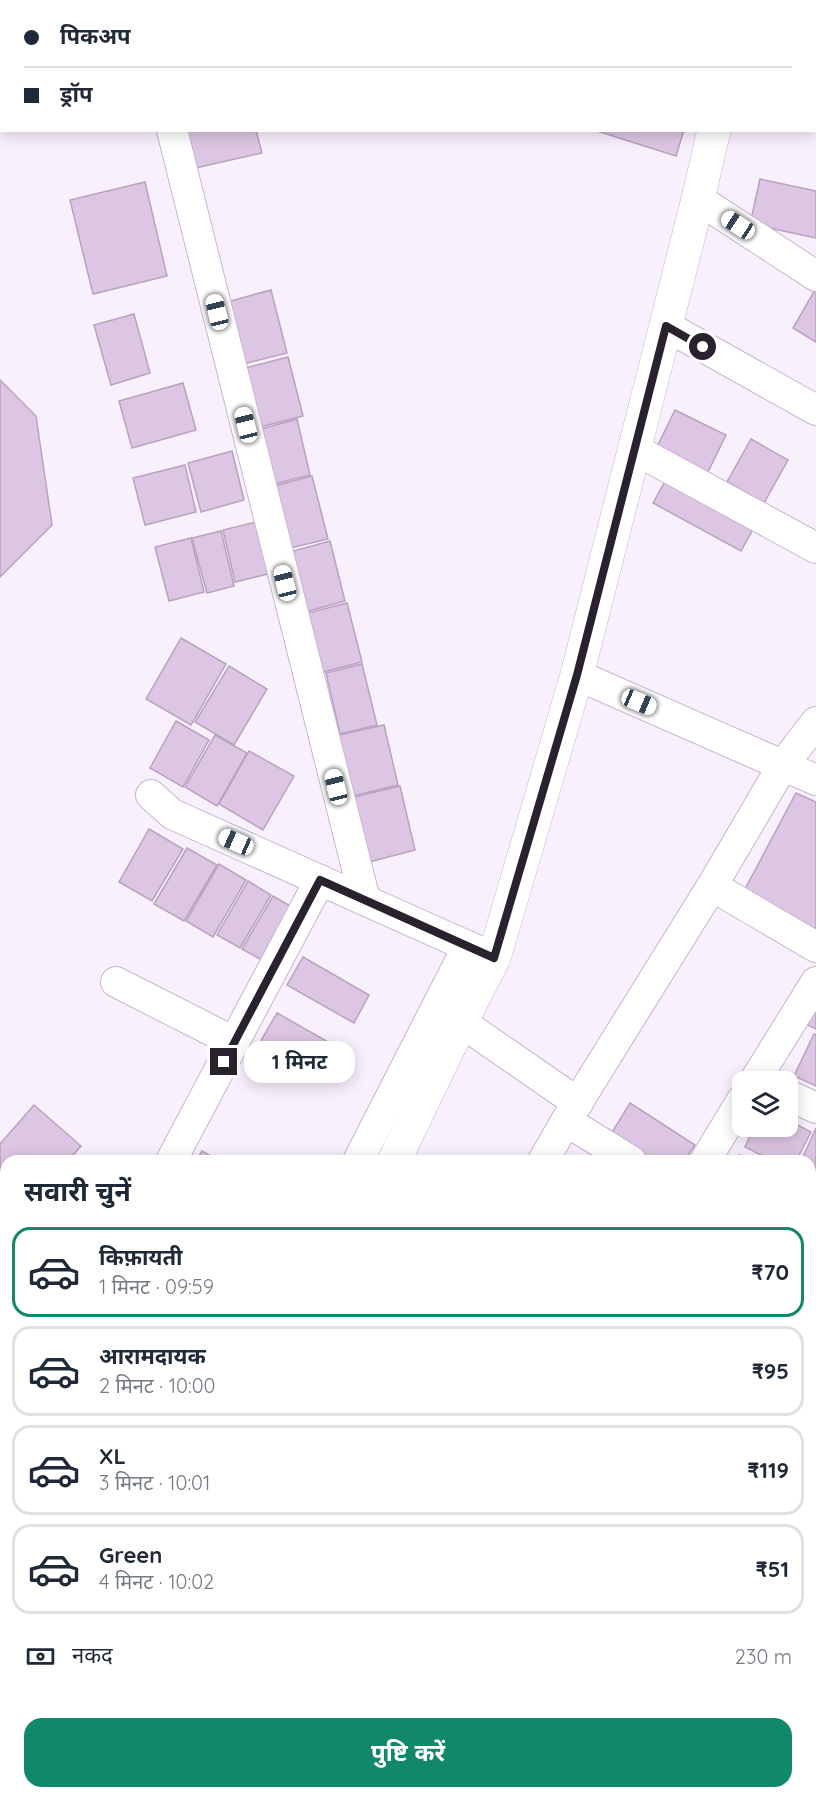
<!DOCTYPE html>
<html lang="hi">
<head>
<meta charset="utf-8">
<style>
  :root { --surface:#fff; --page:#f2f2f3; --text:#1f2937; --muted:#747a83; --line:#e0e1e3; --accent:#118869 }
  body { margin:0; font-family:Quicksand,"Noto Sans Devanagari",sans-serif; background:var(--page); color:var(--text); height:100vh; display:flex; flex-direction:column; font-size:22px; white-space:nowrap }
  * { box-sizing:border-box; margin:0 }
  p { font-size:20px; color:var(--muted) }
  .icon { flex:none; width:33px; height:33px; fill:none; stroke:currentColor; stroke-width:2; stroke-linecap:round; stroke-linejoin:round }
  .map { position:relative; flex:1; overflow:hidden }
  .side { position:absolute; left:0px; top:1155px; width:816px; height:644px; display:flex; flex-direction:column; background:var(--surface); border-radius:18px 18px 0 0; box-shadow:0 3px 15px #0003 }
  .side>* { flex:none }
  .top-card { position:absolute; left:0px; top:0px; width:816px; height:132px; box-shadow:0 3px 15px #0003; display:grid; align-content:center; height:132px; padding:0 24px; background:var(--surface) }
  .tools { position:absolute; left:732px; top:1071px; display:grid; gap:12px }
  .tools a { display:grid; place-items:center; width:66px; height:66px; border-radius:12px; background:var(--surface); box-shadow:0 3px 15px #0003; font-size:30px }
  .end { position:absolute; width:27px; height:27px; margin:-14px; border:8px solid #29212d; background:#fff; box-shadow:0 0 0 3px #fff }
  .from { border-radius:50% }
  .bubble { position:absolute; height:42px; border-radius:18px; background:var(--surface); box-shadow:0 3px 15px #0003; font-size:20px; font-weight:700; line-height:42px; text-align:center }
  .car { position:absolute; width:18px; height:36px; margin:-18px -9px; border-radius:8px; box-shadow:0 0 4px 2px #0007; background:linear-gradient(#fff 24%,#345 0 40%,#fff 0 76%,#345 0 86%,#fff 0) }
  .top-card b { display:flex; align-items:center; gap:21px; height:57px; font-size:22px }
  .top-card b+b { border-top:2px solid var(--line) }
  .top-card i { width:15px; height:15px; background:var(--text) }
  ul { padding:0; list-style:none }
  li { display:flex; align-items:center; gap:18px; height:90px; margin:0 12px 9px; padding:0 12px; border:3px solid var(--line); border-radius:18px }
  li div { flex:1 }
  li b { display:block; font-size:22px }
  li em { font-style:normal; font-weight:700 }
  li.selected { border-color:var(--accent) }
  li>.icon { width:54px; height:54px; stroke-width:1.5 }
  h2 { padding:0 24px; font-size:27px; line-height:72px }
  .pay { display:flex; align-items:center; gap:15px; height:66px; padding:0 24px; font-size:22px }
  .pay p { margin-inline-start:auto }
  .primary-button { display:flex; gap:12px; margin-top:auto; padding:12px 24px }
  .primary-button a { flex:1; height:69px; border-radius:18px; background:var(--accent); color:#fff; font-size:24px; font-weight:700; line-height:69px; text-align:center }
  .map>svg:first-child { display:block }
</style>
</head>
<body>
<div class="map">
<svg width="816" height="1798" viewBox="0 0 816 1798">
  <rect width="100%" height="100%" fill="#f9f0fd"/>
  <g fill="#ddc6e4" stroke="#b8a2c0" stroke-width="1.5">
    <path d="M182,130H256L262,153L191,169Z"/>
    <path d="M594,130H684L676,156Z"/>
    <path d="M760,179L816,191V238L750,224Z"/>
    <path d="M145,182L167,276L93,294L70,200Z"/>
    <path d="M271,290L287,353L243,364L227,302Z"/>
    <path d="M815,290L816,291V342L793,328Z"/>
    <path d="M134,314L150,373L111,385L94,325Z"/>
    <path d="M288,357L303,416L260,427L245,368Z"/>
    <path d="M0,380L36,416L52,525L0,577Z"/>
    <path d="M183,383L196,430L132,448L119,401Z"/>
    <path d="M675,410L726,435L705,478L654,453Z"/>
    <path d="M297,419L310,475L274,484L261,429Z"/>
    <path d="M751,439L788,460L764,503L727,482Z"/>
    <path d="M232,451L244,500L201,512L188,463Z"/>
    <path d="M185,465L196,512L145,525L133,478Z"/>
    <path d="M312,476L328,539L290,548L274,486Z"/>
    <path d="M668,476L756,524L741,551L653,503Z"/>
    <path d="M256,522L268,574L235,582L223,530Z"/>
    <path d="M221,531L234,586L207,593L192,538Z"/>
    <path d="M191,538L204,592L169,601L155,547Z"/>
    <path d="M330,541L345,601L305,612L290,552Z"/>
    <path d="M347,603L362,662L323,672L308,613Z"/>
    <path d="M181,638L226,664L191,725L146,699Z"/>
    <path d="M362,664L377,725L340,734L326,673Z"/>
    <path d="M229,666L267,689L234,745L195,722Z"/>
    <path d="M176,721L209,740L183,787L150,768Z"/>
    <path d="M384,725L398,785L353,796L339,735Z"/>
    <path d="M215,735L247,753L217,806L185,787Z"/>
    <path d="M249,751L294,776L263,830L219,804Z"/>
    <path d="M400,786L415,850L369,862L354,797Z"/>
    <path d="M796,793L816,802V929L744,891Z"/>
    <path d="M149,829L183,849L152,901L119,882Z"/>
    <path d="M187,848L217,865L184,921L154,904Z"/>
    <path d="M219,864L246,880L213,937L186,921Z"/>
    <path d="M248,881L271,895L240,948L217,935Z"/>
    <path d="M273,896L297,910L267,963L242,949Z"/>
    <path d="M303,957L369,995L354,1023L287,985Z"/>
    <path d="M816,1007V1029L807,1025Z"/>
    <path d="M277,1013L337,1047L318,1078L259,1044Z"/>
    <path d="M814,1034L816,1035V1086L794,1076Z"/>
    <path d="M630,1103L695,1145L684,1161H653L611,1134Z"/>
    <path d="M34,1105L81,1146L68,1161H6V1220L0,1215V1144Z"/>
    <path d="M788,1120L811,1132L796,1161H773L745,1147L755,1126H788Z"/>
    <path d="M816,1128V1177L810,1174V1161H801Z"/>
    <path d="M202,1151L219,1161H196Z"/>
    <path d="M739,1155L753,1161H737Z"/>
    <path d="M810,1180L816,1183V1220L810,1232Z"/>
    <path d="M810,1347L816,1348V1378L810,1376Z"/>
    <path d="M810,1379L816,1380L815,1411L810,1409Z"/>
    <path d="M810,1412L815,1413L810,1433Z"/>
    <path d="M815,1444H816V1474L810,1472V1462Z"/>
    <path d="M810,1740L816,1742V1783L810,1781Z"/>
  </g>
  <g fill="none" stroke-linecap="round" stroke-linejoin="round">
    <defs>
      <path id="service" d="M0,1340L6,1344"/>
      <g id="minor">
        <path d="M172,130L365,900"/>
        <path d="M698,199L816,276"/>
        <path d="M666,326L816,410"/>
        <path d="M634,449L816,548"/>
        <path d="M577,675L816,780"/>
        <path d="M151,795L172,814L494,958"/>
        <path d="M712,886L816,947"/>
        <path d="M116,982L234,1042"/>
        <path d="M461,1022L578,1103"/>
        <path d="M754,1082L816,982"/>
        <path d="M788,1095L816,1108"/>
        <path d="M566,1121L631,1161"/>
        <path d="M171,1161L320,880"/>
        <path d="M358,1161L468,946"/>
        <path d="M543,1161L566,1121L712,886L783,765L816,722"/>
        <path d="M705,1161L742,1100"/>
        <path d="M810,1247L816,1249"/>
        <path d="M810,1489L816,1490"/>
        <path d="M810,1654L816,1656"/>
        <path d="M0,1785L7,1798"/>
        <path d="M526,1792V1798"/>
        <path d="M713,1792V1798"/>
        <path d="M764,1792L785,1798"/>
        <path d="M155,1798L159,1792"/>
        <path d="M355,1798L359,1792"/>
      </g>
      <g id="tertiary">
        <path d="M744,2V0"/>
        <path d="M394,1161L461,1022L494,958L577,675L698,199L714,130"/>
        <path d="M0,1771L6,1763"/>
      </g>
    </defs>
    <use href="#service" stroke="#c8b4d3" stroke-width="16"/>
    <use href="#minor" stroke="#c8b4d3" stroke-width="32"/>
    <use href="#tertiary" stroke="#c8b4d3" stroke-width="34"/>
    <use href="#service" stroke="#fff" stroke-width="15"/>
    <use href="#minor" stroke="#fff" stroke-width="30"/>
    <use href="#tertiary" stroke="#fff" stroke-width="33"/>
  </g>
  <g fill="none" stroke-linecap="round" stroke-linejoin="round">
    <path stroke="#29212d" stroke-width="8" d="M224,1062L320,880L494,958L577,675L666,326L703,347"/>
  </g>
</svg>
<div class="tools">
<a><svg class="icon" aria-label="layers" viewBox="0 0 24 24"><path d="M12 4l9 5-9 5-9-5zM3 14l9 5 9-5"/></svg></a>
</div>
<i class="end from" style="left:703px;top:347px"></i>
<i class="end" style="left:224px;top:1062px"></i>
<div class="bubble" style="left:244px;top:1041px;width:111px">1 मिनट</div>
<i class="car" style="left:738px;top:225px;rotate:303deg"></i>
<i class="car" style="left:217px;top:312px;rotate:346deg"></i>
<i class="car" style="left:246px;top:425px;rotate:346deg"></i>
<i class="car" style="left:285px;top:583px;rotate:346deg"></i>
<i class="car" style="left:639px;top:702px;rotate:113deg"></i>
<i class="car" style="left:336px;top:787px;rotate:346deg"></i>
<i class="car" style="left:236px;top:842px;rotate:294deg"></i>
<div class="top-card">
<b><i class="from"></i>पिकअप</b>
<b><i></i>ड्रॉप</b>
</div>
<section class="side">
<h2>सवारी चुनें</h2>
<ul>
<li class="selected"><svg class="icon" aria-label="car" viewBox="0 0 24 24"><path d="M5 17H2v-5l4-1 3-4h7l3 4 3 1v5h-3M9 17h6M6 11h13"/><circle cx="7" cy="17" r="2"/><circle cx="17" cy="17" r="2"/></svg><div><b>किफ़ायती</b><p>1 मिनट · 09:59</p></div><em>₹70</em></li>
<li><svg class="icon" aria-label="car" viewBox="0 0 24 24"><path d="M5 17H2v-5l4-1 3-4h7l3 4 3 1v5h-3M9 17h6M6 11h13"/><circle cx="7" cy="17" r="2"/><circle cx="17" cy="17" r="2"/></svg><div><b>आरामदायक</b><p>2 मिनट · 10:00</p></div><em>₹95</em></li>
<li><svg class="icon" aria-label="car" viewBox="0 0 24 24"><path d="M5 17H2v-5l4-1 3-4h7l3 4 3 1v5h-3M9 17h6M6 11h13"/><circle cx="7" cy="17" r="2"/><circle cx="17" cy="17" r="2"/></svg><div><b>XL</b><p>3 मिनट · 10:01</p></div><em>₹119</em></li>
<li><svg class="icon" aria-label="car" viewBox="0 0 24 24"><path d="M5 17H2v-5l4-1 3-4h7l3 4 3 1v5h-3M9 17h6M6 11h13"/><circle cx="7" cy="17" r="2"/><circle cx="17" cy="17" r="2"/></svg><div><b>Green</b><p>4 मिनट · 10:02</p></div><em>₹51</em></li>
</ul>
<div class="pay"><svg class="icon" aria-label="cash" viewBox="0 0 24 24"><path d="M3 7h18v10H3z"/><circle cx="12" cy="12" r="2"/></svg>नकद<p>230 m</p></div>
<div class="primary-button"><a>पुष्टि करें</a></div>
</section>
</div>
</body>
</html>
